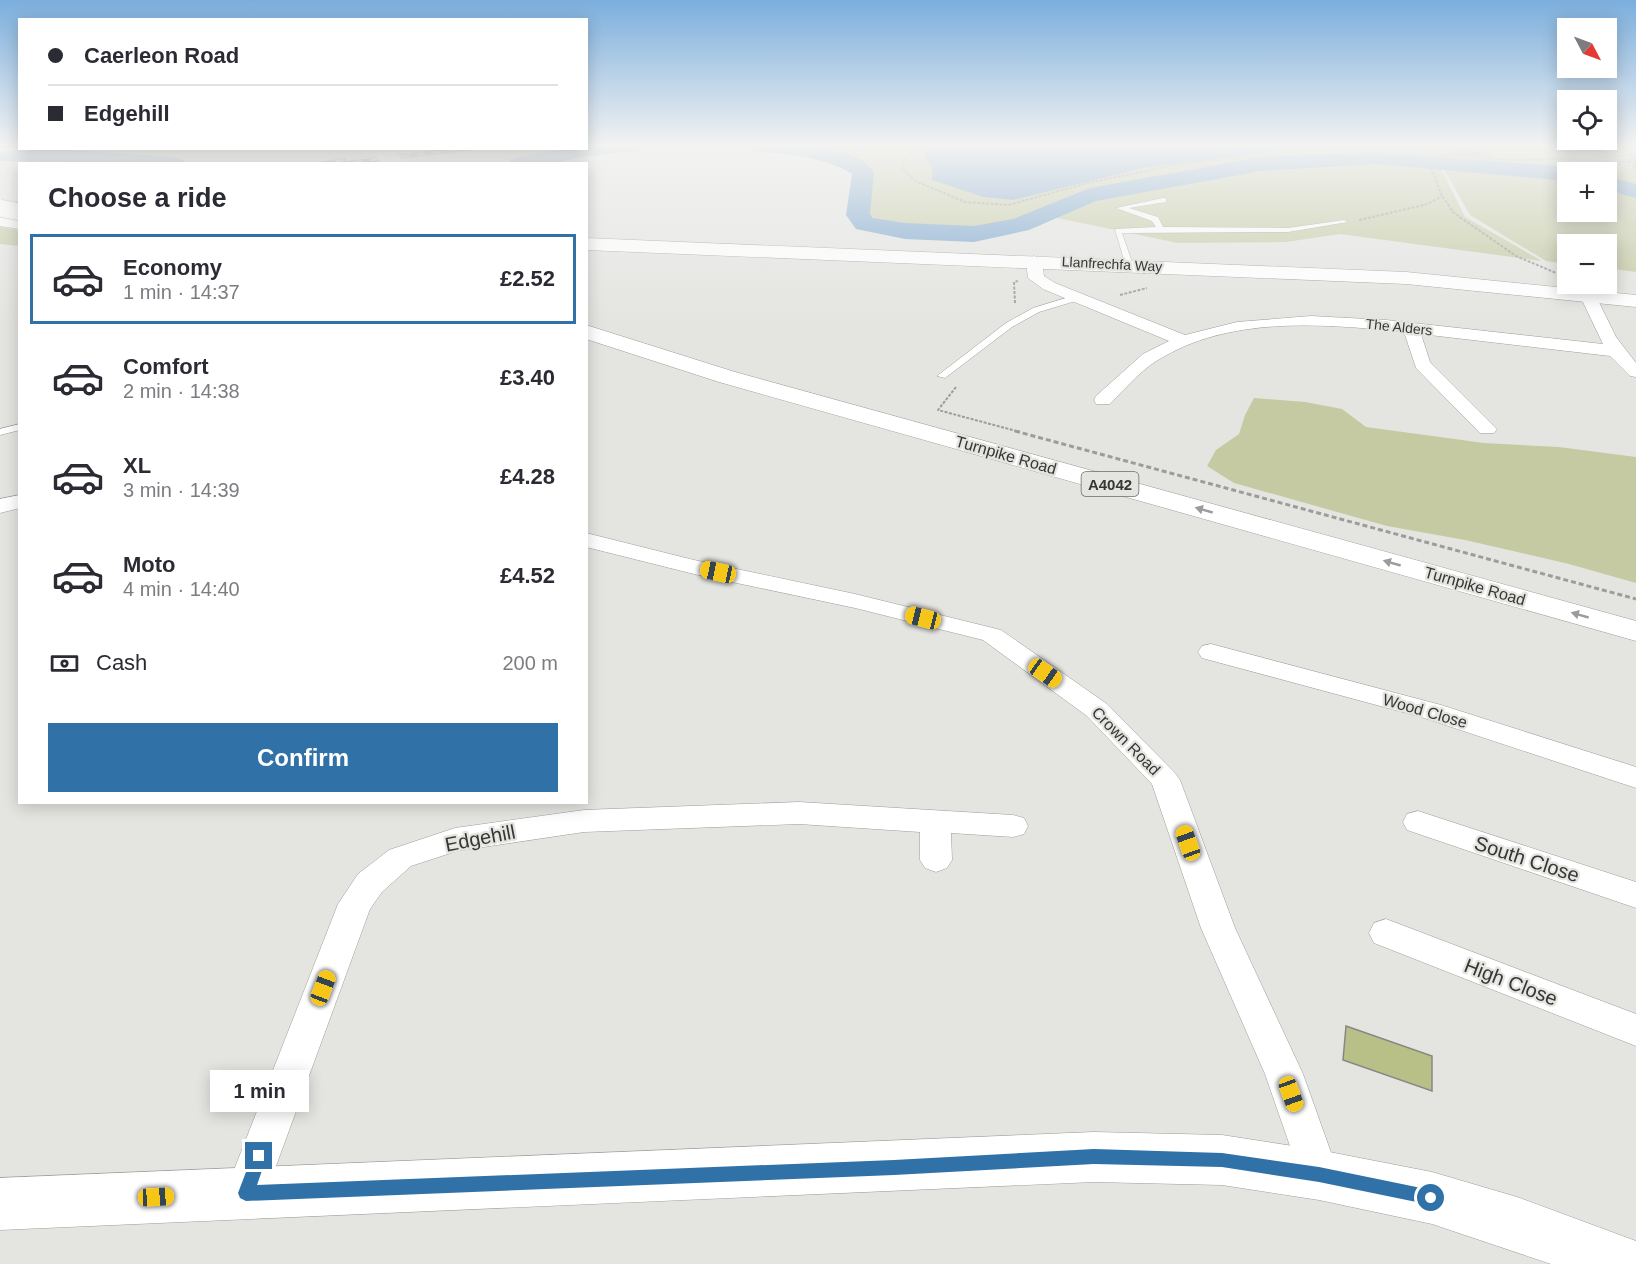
<!DOCTYPE html>
<html lang="en">
<head>
<meta charset="utf-8">
<style>
  :root { --surface:#fff; --page:#f7f7f7; --text:#2b2b33; --muted:#7c7c81; --line:#e1e1e2; --accent:#3071a7 }
  body { margin:0; font-family:Arial,sans-serif; background:var(--page); color:var(--text); height:100vh; display:flex; flex-direction:column; font-size:22px; white-space:nowrap }
  * { box-sizing:border-box; margin:0 }
  p { font-size:20px; color:var(--muted) }
  .icon { flex:none; width:33px; height:33px; fill:none; stroke:currentColor; stroke-width:2; stroke-linecap:round; stroke-linejoin:round }
  .map { position:relative; flex:1; overflow:hidden }
  .panel { position:absolute; left:18px; top:162px; width:570px; height:642px; display:flex; flex-direction:column; background:var(--surface); border-radius:0px; box-shadow:0 3px 15px #0003 }
  .panel>* { flex:none }
  .hud { position:absolute; left:18px; top:18px; width:570px; height:132px; border-radius:0px; box-shadow:0 3px 15px #0003; display:grid; align-content:center; height:132px; padding:0 30px; background:var(--surface) }
  .needle { width:39px; rotate:131deg }
  .tools { position:absolute; left:1557px; top:18px; display:grid; gap:12px }
  .tools a { display:grid; place-items:center; width:60px; height:60px; border-radius:0px; background:var(--surface); box-shadow:0 3px 15px #0003; font-size:30px }
  .end { position:absolute; width:27px; height:27px; margin:-14px; border:8px solid #3071a7; background:#fff; box-shadow:0 0 0 3px #fff }
  .from { border-radius:50% }
  .bubble { position:absolute; height:42px; border-radius:0px; background:var(--surface); box-shadow:0 3px 15px #0003; font-size:20px; font-weight:600; line-height:42px; text-align:center }
  .car { position:absolute; width:18px; height:36px; margin:-18px -9px; border-radius:8px; box-shadow:0 0 4px 2px #0007; background:linear-gradient(#f5c518 24%,#345 0 40%,#f5c518 0 76%,#345 0 86%,#f5c518 0) }
  .hud b { display:flex; align-items:center; gap:21px; height:57px; font-size:22px }
  .hud b+b { border-top:2px solid var(--line) }
  .hud i { width:15px; height:15px; background:var(--text) }
  ul { padding:0; list-style:none }
  li { display:flex; align-items:center; gap:18px; height:90px; margin:0 12px 9px; padding:0 18px; border:3px solid transparent; border-radius:0px }
  li div { flex:1 }
  li b { display:block; font-size:22px }
  li em { font-style:normal; font-weight:600 }
  li.on { border-color:var(--accent) }
  li>.icon { width:54px; height:54px; stroke-width:1.5 }
  h2 { padding:0 30px; font-size:27px; line-height:72px }
  .pay { display:flex; align-items:center; gap:15px; height:66px; padding:0 30px; font-size:22px }
  .pay p { margin-inline-start:auto }
  .button { display:flex; gap:12px; margin-top:auto; padding:12px 30px }
  .button a { flex:1; height:69px; border-radius:0px; background:var(--accent); color:#fff; font-size:24px; font-weight:600; line-height:69px; text-align:center }
  .map>svg:first-child { display:block }
</style>
</head>
<body>
<div class="map">
<svg width="1636" height="1264" viewBox="0 0 1636 1264">
  <rect width="100%" height="100%" fill="#e4e5e1"/>
  <g fill="#c5caa3">
    <path d="M817,145H1636V187L1607,180L1606,172H1575L1562,169L1437,161L1465,217L1542,261L1340,234L1286,242L1178,243L1038,214L1013,225L974,232L919,228L880,221L866,213L872,175L855,159L815,150Z"/>
    <path d="M1442,166L1567,177L1568,212H1606L1607,186L1636,195V272L1607,268L1606,244H1568L1567,264L1546,261L1470,215Z"/>
    <path d="M0,227L19,230V246L0,244Z"/>
    <path d="M1254,398L1305,402L1342,409L1366,427L1484,443L1559,447L1636,457V583L1569,564L1465,540L1387,526L1234,483L1207,466L1216,450L1239,434L1245,415Z"/>
  </g>
  <path fill="#78a4cd" d="M945,145H1328L1148,167L1013,200L984,197L932,180V168L924,157L926,151Z"/>
  <g fill="none" stroke-linecap="round" stroke-linejoin="round">
    <g stroke="#78a4cd" stroke-width="4">
      <path d="M1388,145L1392,146"/>
      <path d="M1457,152L1484,154"/>
    </g>
    <g fill="#78a4cd" fill-rule="evenodd">
      <path d="M586,145H646L643,149L636,151L581,157L552,164H508L511,159C536,153 561,148 586,148Z"/>
      <path d="M745,145C779,145 852,140 874,172L870,214L873,218L905,223L974,226L1013,219L1090,188L1261,157L1376,152L1568,167L1576,169L1578,172H1568V181L1376,164L1261,171L1096,201L1029,230L974,242L905,239L856,229L846,215L852,174C823,156 788,155 755,151L748,149Z"/>
      <path d="M0,149H55L174,157L182,159L185,164L0,161Z"/>
      <path d="M1606,176L1636,184V198L1606,190Z"/>
    </g>
  </g>
  <path fill="#b9c087" stroke="#878784" stroke-width="1.5" d="M1346,1026L1432,1056V1091L1343,1060Z"/>
  <g fill="none" stroke-linecap="round" stroke-linejoin="round">
    <defs>
      <g id="lane">
        <path d="M20,146L22,149L0,152V148Z"/>
        <path d="M1163,198H1166V202L1129,208L1158,217L1163,227L1288,228L1344,220L1348,222L1288,232L1122,233L1133,265L1126,267L1115,229L1156,227L1152,221L1116,208Z"/>
        <path d="M1076,295L1080,298L1079,300L1039,312L1012,327L945,378L937,376L1006,323L1033,308Z"/>
        <path d="M20,424V430L0,435V429Z"/>
      </g>
      <g id="street">
        <path d="M1034,256L1042,261L1044,276L1055,283L1185,335L1237,322L1311,316L1386,320L1603,344L1580,296L1588,291L1596,296L1616,337L1636,363V377L1630,376L1610,356L1421,334L1430,362L1497,429L1494,433H1480L1416,368L1404,332C1327,324 1235,316 1165,356C1143,367 1127,387 1110,404H1096L1094,400L1096,396L1143,354L1169,341L1043,289L1028,278L1026,261Z"/>
        <path d="M20,495V508L0,513V499Z"/>
        <path d="M586,533L694,560L855,594L1001,630L1107,704L1175,773L1180,780L1235,928L1303,1074L1339,1175L1333,1189L1319,1195L1305,1189L1265,1074L1201,928L1152,784L1087,716L983,640L855,608L694,574L586,547Z"/>
        <path d="M1211,644L1441,705L1636,767V788L1421,717L1202,658L1198,652L1202,646Z"/>
        <path d="M799,802L1013,815L1024,818L1028,826L1024,834L1013,837L951,833L952,860L947,868L936,872L925,868L920,860V832L799,824L584,832L457,851L411,866L382,892L370,909L261,1207L246,1213L231,1207L225,1193L338,904L358,874L389,850L455,828L584,810Z"/>
        <path d="M1418,811L1636,882V908L1407,830L1403,822L1407,814Z"/>
        <path d="M1386,919L1636,1014V1046L1374,943L1369,933L1374,923Z"/>
      </g>
      <g id="secondary">
        <path d="M586,238L1406,272L1636,295V307L1406,284L586,250Z"/>
        <path d="M1094,1132L1222,1135L1319,1150L1432,1172L1517,1197L1636,1241V1264H1551L1432,1224L1319,1200L1222,1185L1094,1182L0,1230V1178Z"/>
      </g>
      <g id="highway">
        <path d="M0,216L20,218V229L0,226Z"/>
        <path d="M586,325L735,372L1636,621V641L719,382L586,339Z"/>
      </g>
    </defs>
    <use href="#lane" stroke="#9d9e9b" stroke-width="1"/>
    <use href="#street" stroke="#9d9e9b" stroke-width="1"/>
    <use href="#secondary" stroke="#9d9e9b" stroke-width="1"/>
    <use href="#highway" stroke="#9d9e9b" stroke-width="1"/>
    <g stroke="#9c9d9a" stroke-width="2" stroke-dasharray="3 1.5" stroke-linecap="butt">
      <path d="M922,145L904,157L903,169L915,181L965,202L1008,205L1092,182L1184,163L1346,147L1352,151H1389"/>
      <path d="M1365,145L1378,149"/>
      <path d="M1377,145L1386,150"/>
      <path d="M1432,145L1482,152L1543,146"/>
      <path d="M1543,146L1548,151L1549,159"/>
      <path d="M1574,146L1594,147"/>
      <path d="M1389,151L1512,160L1585,158L1573,145"/>
      <path d="M1451,154L1491,156L1493,158"/>
      <path d="M1426,155L1442,196L1454,213L1516,256L1556,273"/>
      <path d="M1585,158L1636,155"/>
      <path d="M1636,158L1628,160L1636,163"/>
      <path d="M1619,163L1620,165L1600,162H1631"/>
      <path d="M1636,165L1633,166L1636,169"/>
      <path d="M1359,220L1428,204L1442,196"/>
      <path d="M1120,295L1147,288"/>
      <path d="M1015,303L1014,282L1018,281"/>
      <path d="M956,387L938,410L1020,432"/>
    </g>
    <path stroke="#9c9d9a" stroke-width="3" stroke-dasharray="5 3" stroke-linecap="butt" d="M1015,431L1636,599"/>
    <use href="#lane" fill="#fff" fill-rule="evenodd"/>
    <use href="#street" fill="#fff" fill-rule="evenodd"/>
    <use href="#secondary" fill="#fff" fill-rule="evenodd"/>
    <use href="#highway" fill="#fff" fill-rule="evenodd"/>
    <defs>
      <g id="rail">
        <path d="M320,164L344,160"/>
        <path d="M338,164L474,148"/>
        <path d="M0,206L20,204"/>
      </g>
    </defs>
    <use href="#rail" stroke="#7b7c7a" stroke-width="4"/>
    <use href="#rail" stroke="#e4e5e1" stroke-width="2" stroke-dasharray="8" stroke-linecap="butt"/>
    <defs>
      <path id="secondary-bridge" d="M383,152L394,162"/>
      <path id="highway-bridge" d="M0,208L20,212"/>
    </defs>
    <use href="#secondary-bridge" stroke="#9d9e9b" stroke-width="18" stroke-linecap="butt"/>
    <use href="#highway-bridge" stroke="#9d9e9b" stroke-width="18" stroke-linecap="butt"/>
    <use href="#secondary-bridge" stroke="#fff" stroke-width="17"/>
    <use href="#highway-bridge" stroke="#fff" stroke-width="17"/>
  </g>
  <defs><path id="oneway-solid" d="M-6-.8H1V-3.2L6.5 0L1 3.2V.8H-6Z" transform="scale(1.5)"/></defs>
  <g fill="#9a9b9a">
    <use href="#oneway-solid" transform="translate(1204 510) rotate(-164)"/>
    <use href="#oneway-solid" transform="translate(1392 563) rotate(-164)"/>
    <use href="#oneway-solid" transform="translate(1580 615) rotate(-164)"/>
  </g>
  <linearGradient id="sky" x2="0" y2="1"><stop stop-color="#7baedd"/><stop offset="0.45" stop-color="#f3f3f2"/><stop offset="1" stop-color="#f3f3f2" stop-opacity="0"/></linearGradient>
  <rect width="1636" height="322" fill="url(#sky)"/>
  <path fill="#3071a7" d="M259,1149L265,1151L267,1156L257,1185L894,1160L1094,1149L1222,1153L1319,1167L1431,1190L1437,1192L1439,1198L1437,1203L1431,1205L1319,1182L1222,1167L1094,1164L894,1175L246,1201L240,1198L238,1193L254,1151Z"/>
  <g text-anchor="middle" dominant-baseline="central" stroke-width="4.5" stroke-linejoin="round" paint-order="stroke">
    <g font-size="14" fill="#363735" stroke="#e4e5e1">
      <text transform="translate(1112 264) rotate(3)">Llanfrechfa Way</text>
      <text transform="translate(1399 327) rotate(6)">The Alders</text>
    </g>
    <rect fill="#e4e5e1" stroke="#6a6b69" stroke-width="1.5" x="1081.5" y="472" width="57" height="24" rx="4.5"/>
    <g font-size="15" font-weight="bold" fill="#363735">
      <text x="1110" y="484">A4042</text>
    </g>
    <g font-size="16" fill="#363735" stroke="#e4e5e1">
      <text transform="translate(1006 455) rotate(16)">Turnpike Road</text>
      <text transform="translate(1475 586) rotate(16)">Turnpike Road</text>
      <text transform="translate(1425 711) rotate(16)">Wood Close</text>
      <text transform="translate(1126 741) rotate(45)">Crown Road</text>
    </g>
    <g font-size="20" fill="#363735" stroke="#e4e5e1">
      <text transform="translate(480 838) rotate(-11)">Edgehill</text>
      <text transform="translate(1527 859) rotate(18)">South Close</text>
      <text transform="translate(1511 982) rotate(21)">High Close</text>
    </g>
  </g>
</svg>
<div class="tools">
<a><svg class="needle" viewBox="-14 -14 28 28"><path d="M0-13l5 13h-10z" fill="#e53935"/><path d="M0 13l5-13h-10z" fill="#7c7c81"/></svg></a>
<a><svg class="icon" aria-label="locate" viewBox="0 0 24 24"><circle cx="12" cy="12" r="6"/><path d="M12 2v4M12 18v4M2 12h4M18 12h4"/></svg></a>
<a>+</a>
<a>−</a>
</div>
<i class="end from" style="left:1431px;top:1198px"></i>
<i class="end" style="left:259px;top:1156px"></i>
<div class="bubble" style="left:210px;top:1070px;width:99px">1 min</div>
<i class="car" style="left:718px;top:572px;rotate:282deg"></i>
<i class="car" style="left:923px;top:618px;rotate:284deg"></i>
<i class="car" style="left:1045px;top:673px;rotate:125deg"></i>
<i class="car" style="left:1188px;top:843px;rotate:340deg"></i>
<i class="car" style="left:323px;top:988px;rotate:21deg"></i>
<i class="car" style="left:1291px;top:1094px;rotate:160deg"></i>
<i class="car" style="left:156px;top:1197px;rotate:87deg"></i>
<div class="hud">
<b><i class="from"></i>Caerleon Road</b>
<b><i></i>Edgehill</b>
</div>
<section class="panel">
<h2>Choose a ride</h2>
<ul>
<li class="on"><svg class="icon" aria-label="car" viewBox="0 0 24 24"><path d="M5 17H2v-5l4-1 3-4h7l3 4 3 1v5h-3M9 17h6M6 11h13"/><circle cx="7" cy="17" r="2"/><circle cx="17" cy="17" r="2"/></svg><div><b>Economy</b><p>1 min · 14:37</p></div><em>£2.52</em></li>
<li><svg class="icon" aria-label="car" viewBox="0 0 24 24"><path d="M5 17H2v-5l4-1 3-4h7l3 4 3 1v5h-3M9 17h6M6 11h13"/><circle cx="7" cy="17" r="2"/><circle cx="17" cy="17" r="2"/></svg><div><b>Comfort</b><p>2 min · 14:38</p></div><em>£3.40</em></li>
<li><svg class="icon" aria-label="car" viewBox="0 0 24 24"><path d="M5 17H2v-5l4-1 3-4h7l3 4 3 1v5h-3M9 17h6M6 11h13"/><circle cx="7" cy="17" r="2"/><circle cx="17" cy="17" r="2"/></svg><div><b>XL</b><p>3 min · 14:39</p></div><em>£4.28</em></li>
<li><svg class="icon" aria-label="car" viewBox="0 0 24 24"><path d="M5 17H2v-5l4-1 3-4h7l3 4 3 1v5h-3M9 17h6M6 11h13"/><circle cx="7" cy="17" r="2"/><circle cx="17" cy="17" r="2"/></svg><div><b>Moto</b><p>4 min · 14:40</p></div><em>£4.52</em></li>
</ul>
<div class="pay"><svg class="icon" aria-label="cash" viewBox="0 0 24 24"><path d="M3 7h18v10H3z"/><circle cx="12" cy="12" r="2"/></svg>Cash<p>200 m</p></div>
<div class="button"><a>Confirm</a></div>
</section>
</div>
</body>
</html>
